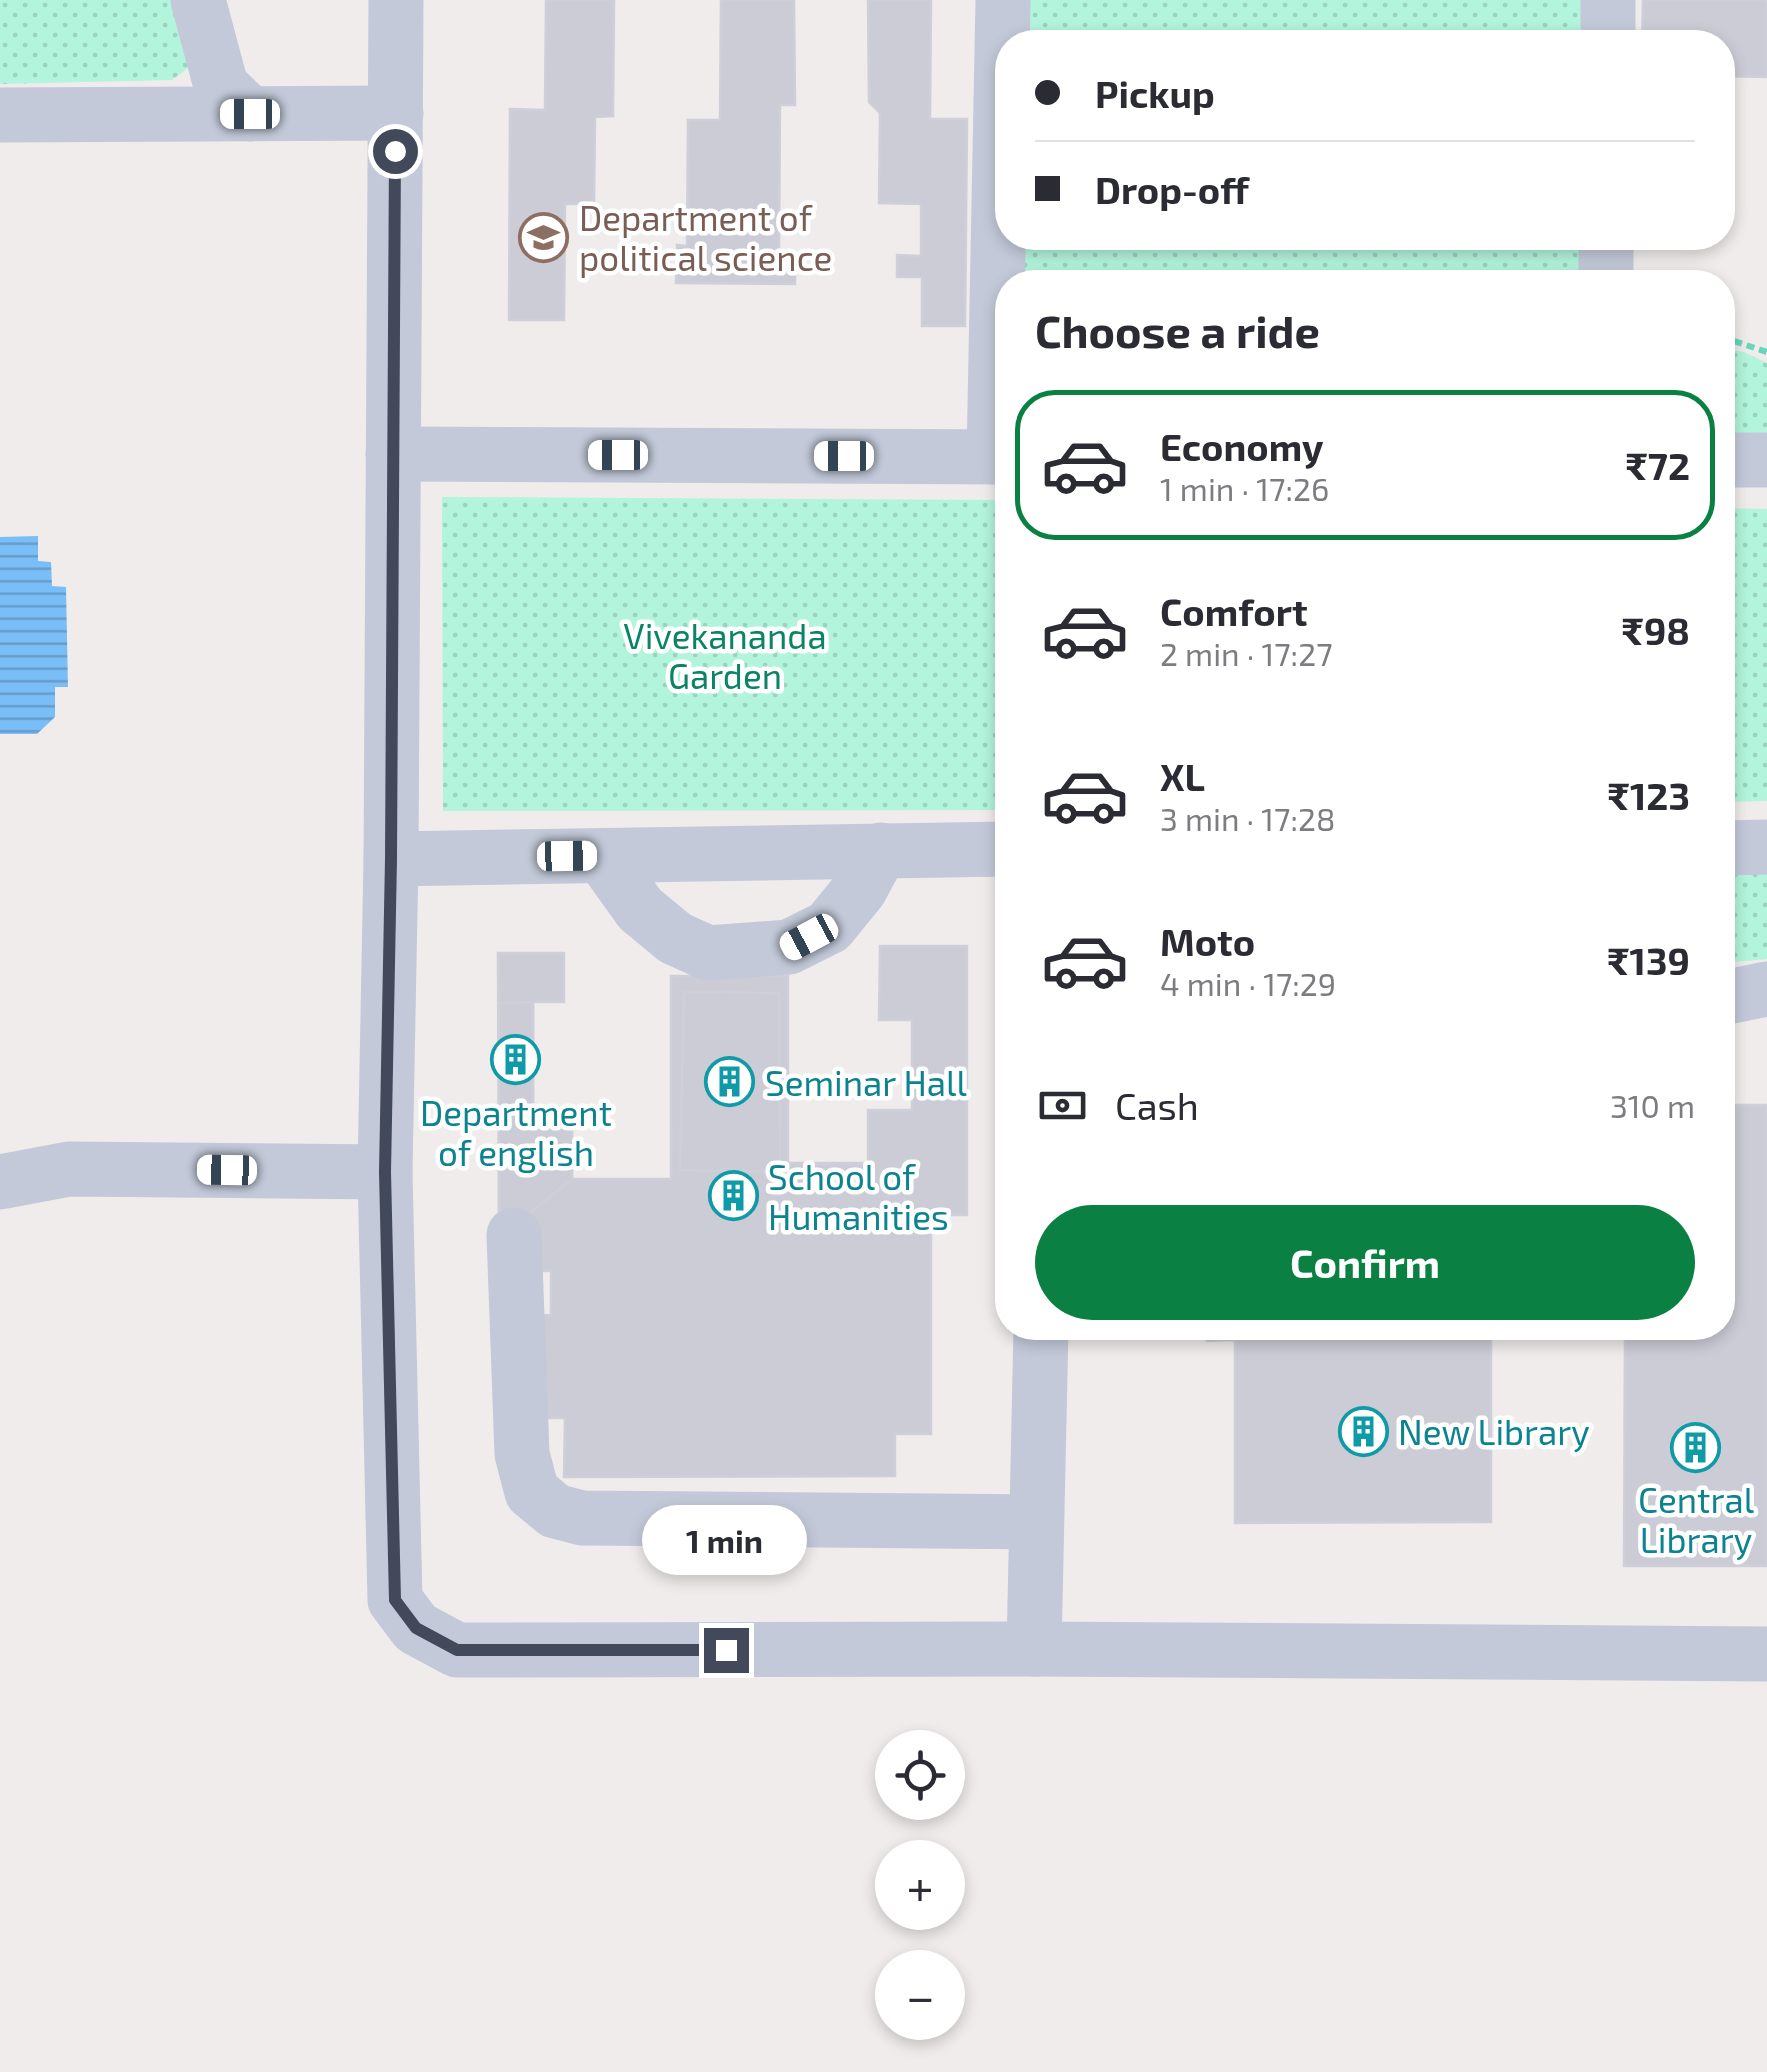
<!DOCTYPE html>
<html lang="en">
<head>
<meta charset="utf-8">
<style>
  :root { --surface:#fff; --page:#f7f7f7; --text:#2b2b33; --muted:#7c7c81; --line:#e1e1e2; --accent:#0b8043 }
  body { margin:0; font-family:"Exo 2",sans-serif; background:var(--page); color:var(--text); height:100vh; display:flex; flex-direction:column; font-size:38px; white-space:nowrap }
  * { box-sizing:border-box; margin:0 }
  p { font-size:32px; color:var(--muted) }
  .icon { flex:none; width:55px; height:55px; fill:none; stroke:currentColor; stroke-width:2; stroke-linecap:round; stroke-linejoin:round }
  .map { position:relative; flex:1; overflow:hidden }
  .panel { position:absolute; left:995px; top:270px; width:740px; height:1070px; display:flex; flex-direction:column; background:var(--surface); border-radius:40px; box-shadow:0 5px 15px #0003 }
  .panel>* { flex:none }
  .top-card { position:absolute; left:995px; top:30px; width:740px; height:220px; border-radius:40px; box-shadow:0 5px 15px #0003; display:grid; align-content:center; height:220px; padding:0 40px; background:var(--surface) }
  .buttons { position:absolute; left:875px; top:1730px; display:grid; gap:20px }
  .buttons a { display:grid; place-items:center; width:90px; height:90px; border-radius:50%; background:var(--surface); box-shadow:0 5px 15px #0003; font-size:50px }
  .end { position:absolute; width:45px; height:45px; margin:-22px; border:12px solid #42495b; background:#fff; box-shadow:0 0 0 5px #fff }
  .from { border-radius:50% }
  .bubble { position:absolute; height:70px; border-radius:35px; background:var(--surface); box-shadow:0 5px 15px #0003; font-size:32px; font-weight:700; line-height:70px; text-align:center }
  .car { position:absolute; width:30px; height:60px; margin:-30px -15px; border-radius:12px; box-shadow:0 0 8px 2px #0007; background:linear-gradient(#fff 24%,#345 0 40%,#fff 0 76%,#345 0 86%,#fff 0) }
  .top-card b { display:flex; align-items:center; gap:35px; height:95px; font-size:38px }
  .top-card b+b { border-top:2px solid var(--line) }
  .top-card i { width:25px; height:25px; background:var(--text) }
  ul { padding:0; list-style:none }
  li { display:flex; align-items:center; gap:30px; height:150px; margin:0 20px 15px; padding:0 20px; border:5px solid transparent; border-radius:40px }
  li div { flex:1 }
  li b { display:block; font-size:38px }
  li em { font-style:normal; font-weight:700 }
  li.on { border-color:var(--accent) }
  li>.icon { width:90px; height:90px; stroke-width:1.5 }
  h2 { padding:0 40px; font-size:45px; line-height:120px }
  .pay { display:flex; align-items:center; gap:25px; height:110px; padding:0 40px; font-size:38px }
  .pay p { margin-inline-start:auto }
  .action { display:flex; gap:20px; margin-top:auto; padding:20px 40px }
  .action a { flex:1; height:115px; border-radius:60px; background:var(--accent); color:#fff; font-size:40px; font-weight:700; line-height:115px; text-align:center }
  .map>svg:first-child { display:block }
</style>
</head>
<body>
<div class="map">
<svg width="1767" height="2072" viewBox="0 0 1767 2072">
  <defs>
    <pattern id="garden-dots" width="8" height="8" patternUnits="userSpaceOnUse" patternTransform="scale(2.5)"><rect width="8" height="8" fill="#b2f4dc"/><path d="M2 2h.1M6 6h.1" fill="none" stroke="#9ad3bf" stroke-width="1.8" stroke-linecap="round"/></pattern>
    <pattern id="water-rules" width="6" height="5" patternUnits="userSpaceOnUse" patternTransform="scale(2.5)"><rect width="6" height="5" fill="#7abef7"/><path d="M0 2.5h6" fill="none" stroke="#669ccb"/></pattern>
  </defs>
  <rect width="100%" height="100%" fill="#efeceb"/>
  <g fill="url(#garden-dots)">
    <path d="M0,0H187L196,62L172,80L0,84Z"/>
    <path d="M1027,0H1599L1598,42H1027Z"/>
    <rect x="1019" y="238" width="577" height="44"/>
    <path d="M1723,348L1744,352L1767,363V444L1723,442Z"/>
    <path d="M442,497L1007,500V810L443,811Z"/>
    <path d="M1722,508L1767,509V801L1723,802Z"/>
    <path d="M1723,866L1767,867V959L1723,963Z"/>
  </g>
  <path fill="url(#water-rules)" d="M38,536V561L51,562L52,586L66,587L68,687H55V717L37,734H0V537Z"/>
  <g fill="#cbccd5" stroke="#cfcfd9" stroke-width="2.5">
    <path d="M546,0H614L613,116L595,117L594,204H565L564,320H509L510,109L545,110Z"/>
    <path d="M721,0H794L795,105H780L779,250L795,255V284L676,283L677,245L687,246L688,120H720Z"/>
    <path d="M868,0H931L930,119H967L965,326H922V277H897V255L921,256V204L879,203L880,113L869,102Z"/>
    <path d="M1643,0H1767V77L1722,76V42H1642Z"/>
    <path d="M880,946H967V1215H931V1434H895V1476L564,1477L565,1418H527L526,1316L551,1315V1271H530L531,1212H499L498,953H564V1002H533V1118H572V1179H671V976H788V1163H868V1110H912V1020H879Z"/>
    <path d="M684,992L779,993L780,1172L680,1170Z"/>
    <path d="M533,1002V1118H572V1179L531,1212H499V1003Z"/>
    <path d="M1722,1105H1767V1566H1624L1625,1328H1722Z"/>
    <path d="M1207,1328H1491V1522L1235,1523V1340L1207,1341Z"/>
  </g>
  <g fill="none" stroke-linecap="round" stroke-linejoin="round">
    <g stroke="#67d6ba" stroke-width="6" stroke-dasharray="8 5" stroke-linecap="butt">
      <path d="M1722,337L1767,352"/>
      <path d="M999,807L1001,504"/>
    </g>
    <g stroke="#c3c9d9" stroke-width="55">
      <path d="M198,0L221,86L250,114"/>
      <path d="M396,0L391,859L385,1172L395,1600L416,1628L457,1650L1034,1649L1767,1654"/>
      <path d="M1608,42V0"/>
      <path d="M0,115L396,113"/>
      <path d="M1606,282V238"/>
      <path d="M393,454L1008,457"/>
      <path d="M994,457L1003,0"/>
      <path d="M1722,460H1767"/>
      <path d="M1722,848L1767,847"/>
      <path d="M602,856L640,909L675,938L708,953L789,947L829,927L860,889L881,850"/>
      <path d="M391,859L1008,849"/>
      <path d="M1722,998L1767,989"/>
      <path d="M0,1182L69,1169L385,1172"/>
      <path d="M514,1235L522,1454L532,1492L555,1511L582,1518L1036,1522"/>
      <path d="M1034,1649L1041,1328"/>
    </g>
  </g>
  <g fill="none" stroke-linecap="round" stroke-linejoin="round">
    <path stroke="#42495b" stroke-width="12" d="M395,151L391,859L385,1172L395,1600L416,1628L457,1650H726"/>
  </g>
  <defs>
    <symbol id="university-ring" viewBox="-11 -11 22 22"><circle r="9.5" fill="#fff" stroke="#8d6e63" stroke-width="1.5"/><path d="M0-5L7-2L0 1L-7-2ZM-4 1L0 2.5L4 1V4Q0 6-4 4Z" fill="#8d6e63"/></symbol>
    <symbol id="building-ring" viewBox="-11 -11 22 22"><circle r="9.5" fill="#fff" stroke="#0f9aa8" stroke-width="1.5"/><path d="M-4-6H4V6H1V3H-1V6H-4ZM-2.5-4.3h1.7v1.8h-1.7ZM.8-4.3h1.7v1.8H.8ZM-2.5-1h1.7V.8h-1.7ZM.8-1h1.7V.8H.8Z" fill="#0f9aa8"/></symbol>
  </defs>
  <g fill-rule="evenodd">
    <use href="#university-ring" x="516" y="210" width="55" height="55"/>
    <use href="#building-ring" x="488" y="1032" width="55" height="55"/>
    <use href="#building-ring" x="702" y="1054" width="55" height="55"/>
    <use href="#building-ring" x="706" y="1168" width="55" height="55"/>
    <use href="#building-ring" x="1336" y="1404" width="55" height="55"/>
    <use href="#building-ring" x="1668" y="1420" width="55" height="55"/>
  </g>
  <g text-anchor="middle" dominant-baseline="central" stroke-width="9" stroke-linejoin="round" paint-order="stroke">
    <g font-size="35" fill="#785e54" stroke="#fff" text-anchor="start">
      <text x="579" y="217">Department of<tspan x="579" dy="40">political science</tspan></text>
    </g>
    <g font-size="35" fill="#0b8465" stroke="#fff">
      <text x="725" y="635">Vivekananda<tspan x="725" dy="40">Garden</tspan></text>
    </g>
    <g font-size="35" fill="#0d838f" stroke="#fff" text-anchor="start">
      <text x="765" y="1082">Seminar Hall</text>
      <text x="516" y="1112" text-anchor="middle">Department<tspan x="516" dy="40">of english</tspan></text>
      <text x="768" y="1176">School of<tspan x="768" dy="40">Humanities</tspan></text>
      <text x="1398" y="1431">New Library</text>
      <text x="1696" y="1499" text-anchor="middle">Central<tspan x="1696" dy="40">Library</tspan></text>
    </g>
  </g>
</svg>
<div class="buttons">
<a><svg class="icon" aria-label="locate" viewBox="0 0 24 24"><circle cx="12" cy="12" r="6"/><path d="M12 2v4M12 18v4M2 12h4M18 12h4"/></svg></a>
<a>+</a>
<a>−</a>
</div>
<i class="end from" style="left:395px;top:151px"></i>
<i class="end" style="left:726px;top:1650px"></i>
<div class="bubble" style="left:642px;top:1505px;width:165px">1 min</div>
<i class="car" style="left:250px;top:114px;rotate:270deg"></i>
<i class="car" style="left:618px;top:455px;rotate:270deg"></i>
<i class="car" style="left:844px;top:456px;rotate:270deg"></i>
<i class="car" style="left:567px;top:856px;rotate:89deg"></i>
<i class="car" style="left:809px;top:937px;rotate:242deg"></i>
<i class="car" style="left:227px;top:1170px;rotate:271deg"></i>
<div class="top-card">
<b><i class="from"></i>Pickup</b>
<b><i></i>Drop-off</b>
</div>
<section class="panel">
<h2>Choose a ride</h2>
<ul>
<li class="on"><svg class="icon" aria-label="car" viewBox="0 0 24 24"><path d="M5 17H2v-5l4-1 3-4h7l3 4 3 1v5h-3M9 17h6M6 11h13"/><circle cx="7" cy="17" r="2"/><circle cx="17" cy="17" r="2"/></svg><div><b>Economy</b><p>1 min · 17:26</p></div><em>₹72</em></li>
<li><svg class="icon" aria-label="car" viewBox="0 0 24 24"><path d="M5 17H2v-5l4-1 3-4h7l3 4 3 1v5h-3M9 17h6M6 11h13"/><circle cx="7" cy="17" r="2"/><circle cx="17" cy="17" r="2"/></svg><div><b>Comfort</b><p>2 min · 17:27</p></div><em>₹98</em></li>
<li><svg class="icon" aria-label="car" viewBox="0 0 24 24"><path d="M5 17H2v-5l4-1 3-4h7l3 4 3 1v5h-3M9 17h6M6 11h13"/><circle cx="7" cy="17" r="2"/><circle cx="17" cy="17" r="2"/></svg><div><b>XL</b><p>3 min · 17:28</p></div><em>₹123</em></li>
<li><svg class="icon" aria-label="car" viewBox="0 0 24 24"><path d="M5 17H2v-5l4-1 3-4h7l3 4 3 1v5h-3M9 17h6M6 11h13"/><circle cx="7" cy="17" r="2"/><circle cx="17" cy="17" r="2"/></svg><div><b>Moto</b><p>4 min · 17:29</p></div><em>₹139</em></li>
</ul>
<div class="pay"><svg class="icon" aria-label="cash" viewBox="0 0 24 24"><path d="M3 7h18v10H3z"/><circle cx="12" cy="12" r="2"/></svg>Cash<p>310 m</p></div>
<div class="action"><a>Confirm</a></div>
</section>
</div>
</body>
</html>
